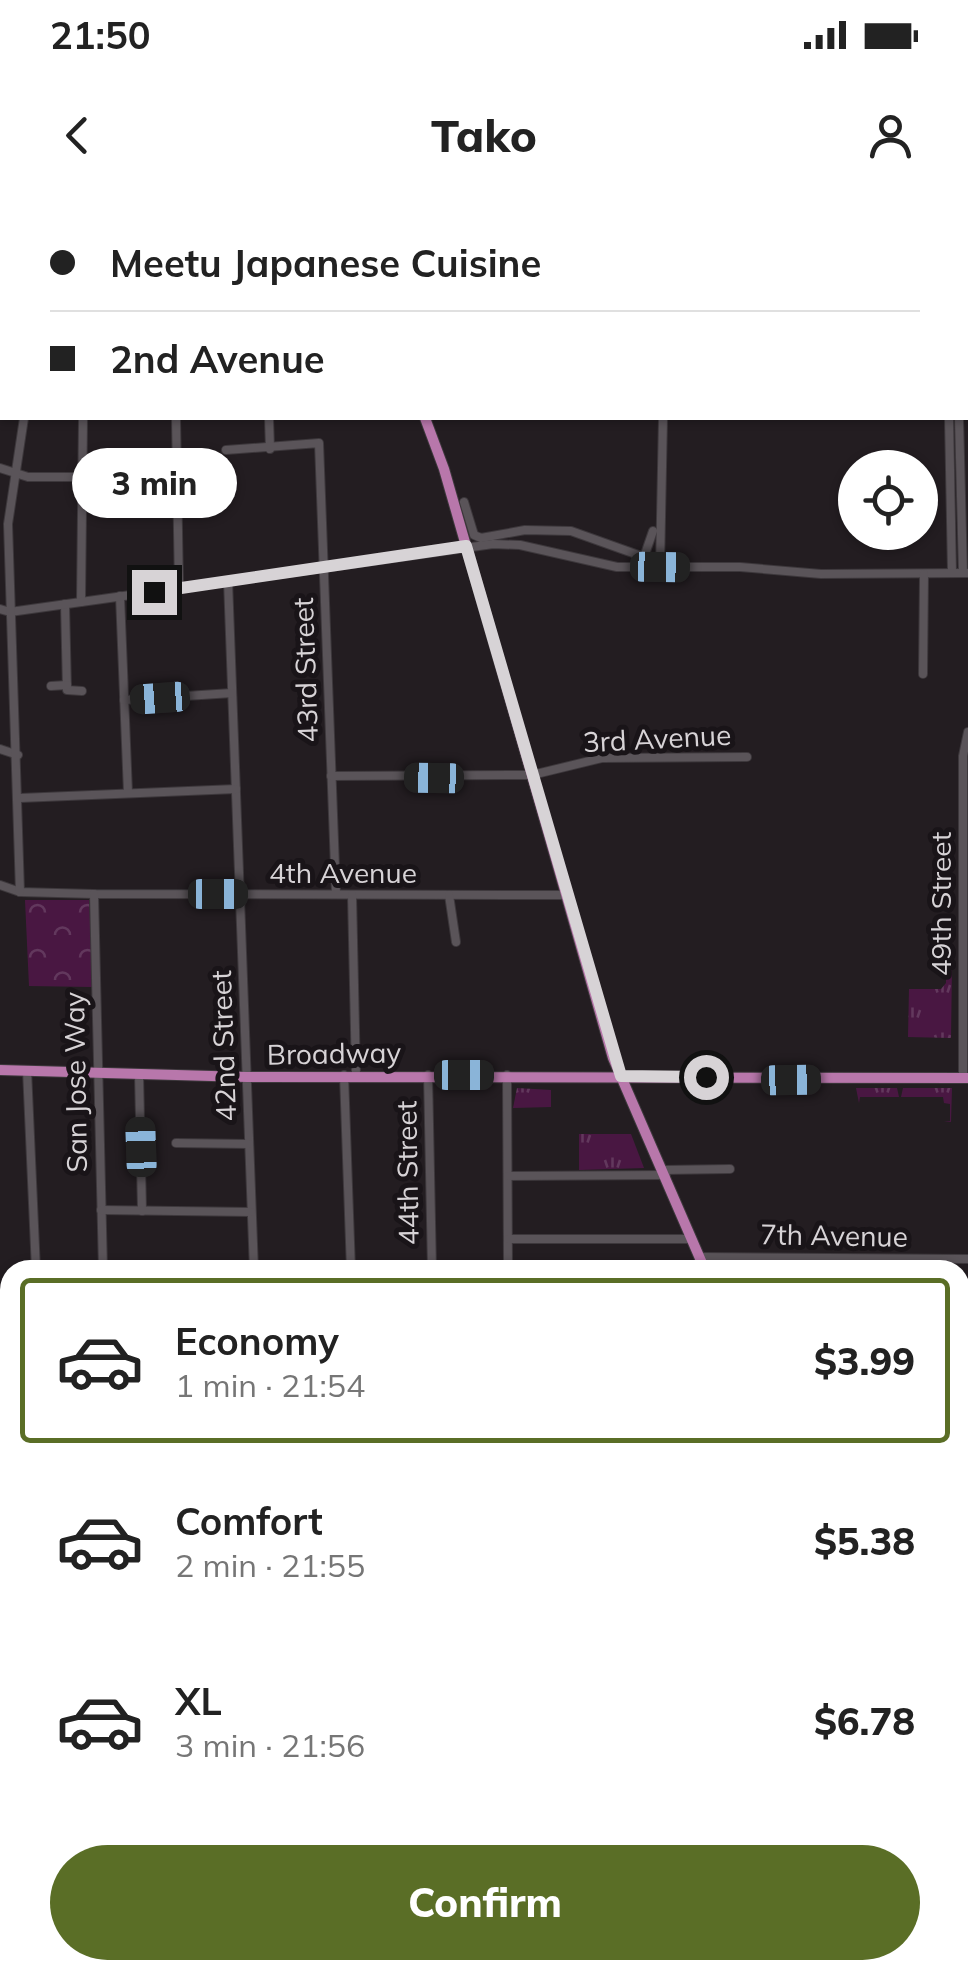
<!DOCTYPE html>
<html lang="en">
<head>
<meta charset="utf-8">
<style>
  :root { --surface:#fff; --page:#f6f6f6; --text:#222; --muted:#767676; --line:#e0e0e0; --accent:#5a6e26 }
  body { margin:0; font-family:Mulish,sans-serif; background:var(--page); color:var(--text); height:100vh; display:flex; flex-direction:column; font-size:38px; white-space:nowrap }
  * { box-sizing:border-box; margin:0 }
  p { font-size:32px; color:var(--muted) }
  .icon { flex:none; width:55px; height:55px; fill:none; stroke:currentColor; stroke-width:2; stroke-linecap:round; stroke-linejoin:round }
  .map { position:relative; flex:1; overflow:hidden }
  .drawer { position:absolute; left:0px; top:1060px; width:970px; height:720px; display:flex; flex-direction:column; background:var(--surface); border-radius:30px 30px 0 0; box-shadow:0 2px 8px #0004 }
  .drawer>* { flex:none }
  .hud { position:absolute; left:0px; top:0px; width:970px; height:220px; box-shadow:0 2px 8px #0004; display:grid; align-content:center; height:220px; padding:0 50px; background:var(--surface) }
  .tools { position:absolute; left:838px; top:250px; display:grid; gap:20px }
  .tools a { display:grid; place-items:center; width:100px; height:100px; border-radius:50%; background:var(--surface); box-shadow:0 2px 8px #0004; font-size:50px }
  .end { position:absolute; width:45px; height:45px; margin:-22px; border:12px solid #d7d3d6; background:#111; box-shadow:0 0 0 5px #111 }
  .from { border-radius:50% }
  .bubble { position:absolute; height:70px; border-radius:35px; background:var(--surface); box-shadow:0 2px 8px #0004; font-size:32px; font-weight:800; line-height:70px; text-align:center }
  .car { position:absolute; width:30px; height:60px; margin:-30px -15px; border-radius:12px; box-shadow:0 0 8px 2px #0007; background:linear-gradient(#222 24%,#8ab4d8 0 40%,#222 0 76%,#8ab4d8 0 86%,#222 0) }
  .hud b { display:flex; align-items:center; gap:35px; height:95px; font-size:38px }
  .hud b+b { border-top:2px solid var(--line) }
  .hud i { width:25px; height:25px; background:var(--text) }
  ul { padding:18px 0 0; list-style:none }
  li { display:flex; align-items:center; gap:30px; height:165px; margin:0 20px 15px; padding:0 30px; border:5px solid transparent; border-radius:10px }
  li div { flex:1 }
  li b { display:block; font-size:38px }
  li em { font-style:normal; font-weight:800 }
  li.active { border-color:var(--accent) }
  li>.icon { width:90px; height:90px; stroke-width:1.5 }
  .primary-button { display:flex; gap:20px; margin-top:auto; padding:20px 50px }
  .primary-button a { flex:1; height:115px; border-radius:60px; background:var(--accent); color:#fff; font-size:40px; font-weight:800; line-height:115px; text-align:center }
  .status { display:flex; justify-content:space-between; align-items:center; height:70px; padding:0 50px; background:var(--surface); direction:ltr }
  .status svg { height:28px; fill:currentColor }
  header { display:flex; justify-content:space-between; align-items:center; height:130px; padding:0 50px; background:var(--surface); font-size:45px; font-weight:800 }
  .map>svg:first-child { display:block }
</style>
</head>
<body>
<div class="status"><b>21:50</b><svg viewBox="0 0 49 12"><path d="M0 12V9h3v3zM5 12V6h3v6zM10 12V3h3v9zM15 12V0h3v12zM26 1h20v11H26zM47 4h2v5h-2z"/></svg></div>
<header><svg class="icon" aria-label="back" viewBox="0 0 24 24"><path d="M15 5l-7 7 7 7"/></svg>Tako<svg class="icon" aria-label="person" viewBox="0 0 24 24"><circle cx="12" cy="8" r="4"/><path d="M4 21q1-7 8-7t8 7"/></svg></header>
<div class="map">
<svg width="968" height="1780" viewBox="0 0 968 1780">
  <defs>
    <pattern id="grass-tufts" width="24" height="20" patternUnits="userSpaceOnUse" patternTransform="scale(2.5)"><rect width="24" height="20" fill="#491742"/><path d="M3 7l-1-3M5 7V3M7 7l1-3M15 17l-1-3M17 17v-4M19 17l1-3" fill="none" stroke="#62385d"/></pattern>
    <pattern id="park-crowns" width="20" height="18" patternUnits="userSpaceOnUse" patternTransform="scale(2.5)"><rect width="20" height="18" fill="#491742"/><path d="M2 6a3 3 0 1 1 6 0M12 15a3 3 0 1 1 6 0" fill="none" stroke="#62385d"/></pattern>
  </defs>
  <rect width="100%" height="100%" fill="#231d21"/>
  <g fill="url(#grass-tufts)">
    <path d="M946,765H952L951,838L908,837L909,789H941L946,783Z"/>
    <path d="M517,888L551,890V907L513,908Z"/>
    <path d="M856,888H897L899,897H860L859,903Z"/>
    <path d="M903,888H952L951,922L944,921H950V904L944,903L943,897H901Z"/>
    <path d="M579,934H631L644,968L579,970Z"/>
  </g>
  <path fill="url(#park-crowns)" d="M25,700H89L93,787L29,786Z"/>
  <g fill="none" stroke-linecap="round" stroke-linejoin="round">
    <defs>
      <g id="minor">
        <path d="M172,0V2"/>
        <path d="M110,2V0"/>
        <path d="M673,2L674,0"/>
        <path d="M941,2L943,0"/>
        <path d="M968,65V66"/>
        <path d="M0,136L2,137"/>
        <path d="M176,218L179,388"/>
        <path d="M269,218L270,249"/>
        <path d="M949,218L952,373"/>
        <path d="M959,218L963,373"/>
        <path d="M226,250L319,243L336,694"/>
        <path d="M0,268L28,277H84"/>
        <path d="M464,302L474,335L481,338L525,330L571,331L644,357L653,331"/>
        <path d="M660,367L663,218"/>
        <path d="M228,381L254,1070"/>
        <path d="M120,396L128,593"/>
        <path d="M81,402L83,218"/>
        <path d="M65,404L67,490L82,491"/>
        <path d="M0,409L10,412L493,344L520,345L617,367H740L821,374L968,373"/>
        <path d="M923,474L924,374"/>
        <path d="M51,486L67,485"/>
        <path d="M124,500L232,493"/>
        <path d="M0,549L18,555"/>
        <path d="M331,576L532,575L602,558L747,557"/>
        <path d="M20,598L236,589"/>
        <path d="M0,685L20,692L94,694L567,695"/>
        <path d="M20,692L8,324L24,218"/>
        <path d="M94,694L103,1070"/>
        <path d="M352,695L356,875"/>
        <path d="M449,695L456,742"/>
        <path d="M27,870L36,1070"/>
        <path d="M139,874L142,1011"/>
        <path d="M344,875L351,1070"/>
        <path d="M428,875L432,1070"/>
        <path d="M507,875L508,1070"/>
        <path d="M963,878V556L968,532"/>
        <path d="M176,943L249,944"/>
        <path d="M662,970L730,969"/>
        <path d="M508,976L666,975"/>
        <path d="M101,1010L251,1012"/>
        <path d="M508,1039H691"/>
        <path d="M699,1057L968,1059"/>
        <path d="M0,1140H10"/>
        <path d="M960,1144H968"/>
        <path d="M960,1250H968"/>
        <path d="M960,1360L968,1361"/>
        <path d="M0,1429H10"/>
        <path d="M960,1471H968"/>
        <path d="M0,1543H10"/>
        <path d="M960,1582H968"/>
        <path d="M0,1751H10"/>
        <path d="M960,1755H968"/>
        <path d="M368,1770V1780"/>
        <path d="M580,1770V1780"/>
        <path d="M123,1780V1770"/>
        <path d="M273,1780V1770"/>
        <path d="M466,1780L467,1770"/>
      </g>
      <g id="major">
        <path d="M301,0L303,2"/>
        <path d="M425,218L444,269L613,858L705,1070"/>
        <path d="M0,870L247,877L968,878"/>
        <path d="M960,1646L968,1664"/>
      </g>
    </defs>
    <use href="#minor" stroke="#3d383c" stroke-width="10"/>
    <use href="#major" stroke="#3d383c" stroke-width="12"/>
    <use href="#minor" stroke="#5a5459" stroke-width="8"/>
    <use href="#major" stroke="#b877ab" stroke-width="10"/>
  </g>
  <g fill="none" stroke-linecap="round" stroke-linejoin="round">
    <path stroke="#d7d3d6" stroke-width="12" d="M154,392L466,346L621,876L706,877"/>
  </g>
  <g text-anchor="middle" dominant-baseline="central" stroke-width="10" stroke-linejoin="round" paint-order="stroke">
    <g font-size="28" fill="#d7d3d6" stroke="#191418">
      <text transform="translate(305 470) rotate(-92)">43rd Street</text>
      <text transform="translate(657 538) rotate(-3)">3rd Avenue</text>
      <text x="343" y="672">4th Avenue</text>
      <text transform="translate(940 704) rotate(-90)">49th Street</text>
      <text transform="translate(223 846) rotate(-92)">42nd Street</text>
      <text transform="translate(334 853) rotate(-1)">Broadway</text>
      <text transform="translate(75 882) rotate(-91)">San Jose Way</text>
      <text transform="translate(407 973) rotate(-91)">44th Street</text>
      <text transform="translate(834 1035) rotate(1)">7th Avenue</text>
    </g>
  </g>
</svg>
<div class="tools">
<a><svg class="icon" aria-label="locate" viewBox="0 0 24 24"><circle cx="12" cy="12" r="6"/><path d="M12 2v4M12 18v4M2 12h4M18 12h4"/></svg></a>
</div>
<i class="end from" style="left:706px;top:877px"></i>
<i class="end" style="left:154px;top:392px"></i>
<div class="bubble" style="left:72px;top:248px;width:165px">3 min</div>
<i class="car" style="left:660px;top:367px;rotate:91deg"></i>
<i class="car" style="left:160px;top:498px;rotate:266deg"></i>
<i class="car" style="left:434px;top:578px;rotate:271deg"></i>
<i class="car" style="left:218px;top:694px;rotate:90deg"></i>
<i class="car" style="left:464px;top:875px;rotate:90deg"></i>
<i class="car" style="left:791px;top:880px;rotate:89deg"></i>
<i class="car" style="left:141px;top:947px;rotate:358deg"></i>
<div class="hud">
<b><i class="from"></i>Meetu Japanese Cuisine</b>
<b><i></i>2nd Avenue</b>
</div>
<section class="drawer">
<ul>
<li class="active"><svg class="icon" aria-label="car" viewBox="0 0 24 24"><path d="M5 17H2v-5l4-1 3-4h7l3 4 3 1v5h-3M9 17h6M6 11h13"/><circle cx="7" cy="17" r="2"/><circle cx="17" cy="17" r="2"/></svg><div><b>Economy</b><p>1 min · 21:54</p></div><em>$3.99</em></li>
<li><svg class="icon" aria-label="car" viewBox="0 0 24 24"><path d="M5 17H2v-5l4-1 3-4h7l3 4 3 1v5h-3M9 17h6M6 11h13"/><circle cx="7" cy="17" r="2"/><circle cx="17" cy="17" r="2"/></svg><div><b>Comfort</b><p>2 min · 21:55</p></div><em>$5.38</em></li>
<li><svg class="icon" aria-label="car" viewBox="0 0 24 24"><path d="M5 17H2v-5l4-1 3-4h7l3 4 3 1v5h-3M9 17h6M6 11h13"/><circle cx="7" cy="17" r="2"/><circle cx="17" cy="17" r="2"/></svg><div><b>XL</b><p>3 min · 21:56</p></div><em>$6.78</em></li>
</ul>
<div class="primary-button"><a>Confirm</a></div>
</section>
</div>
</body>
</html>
